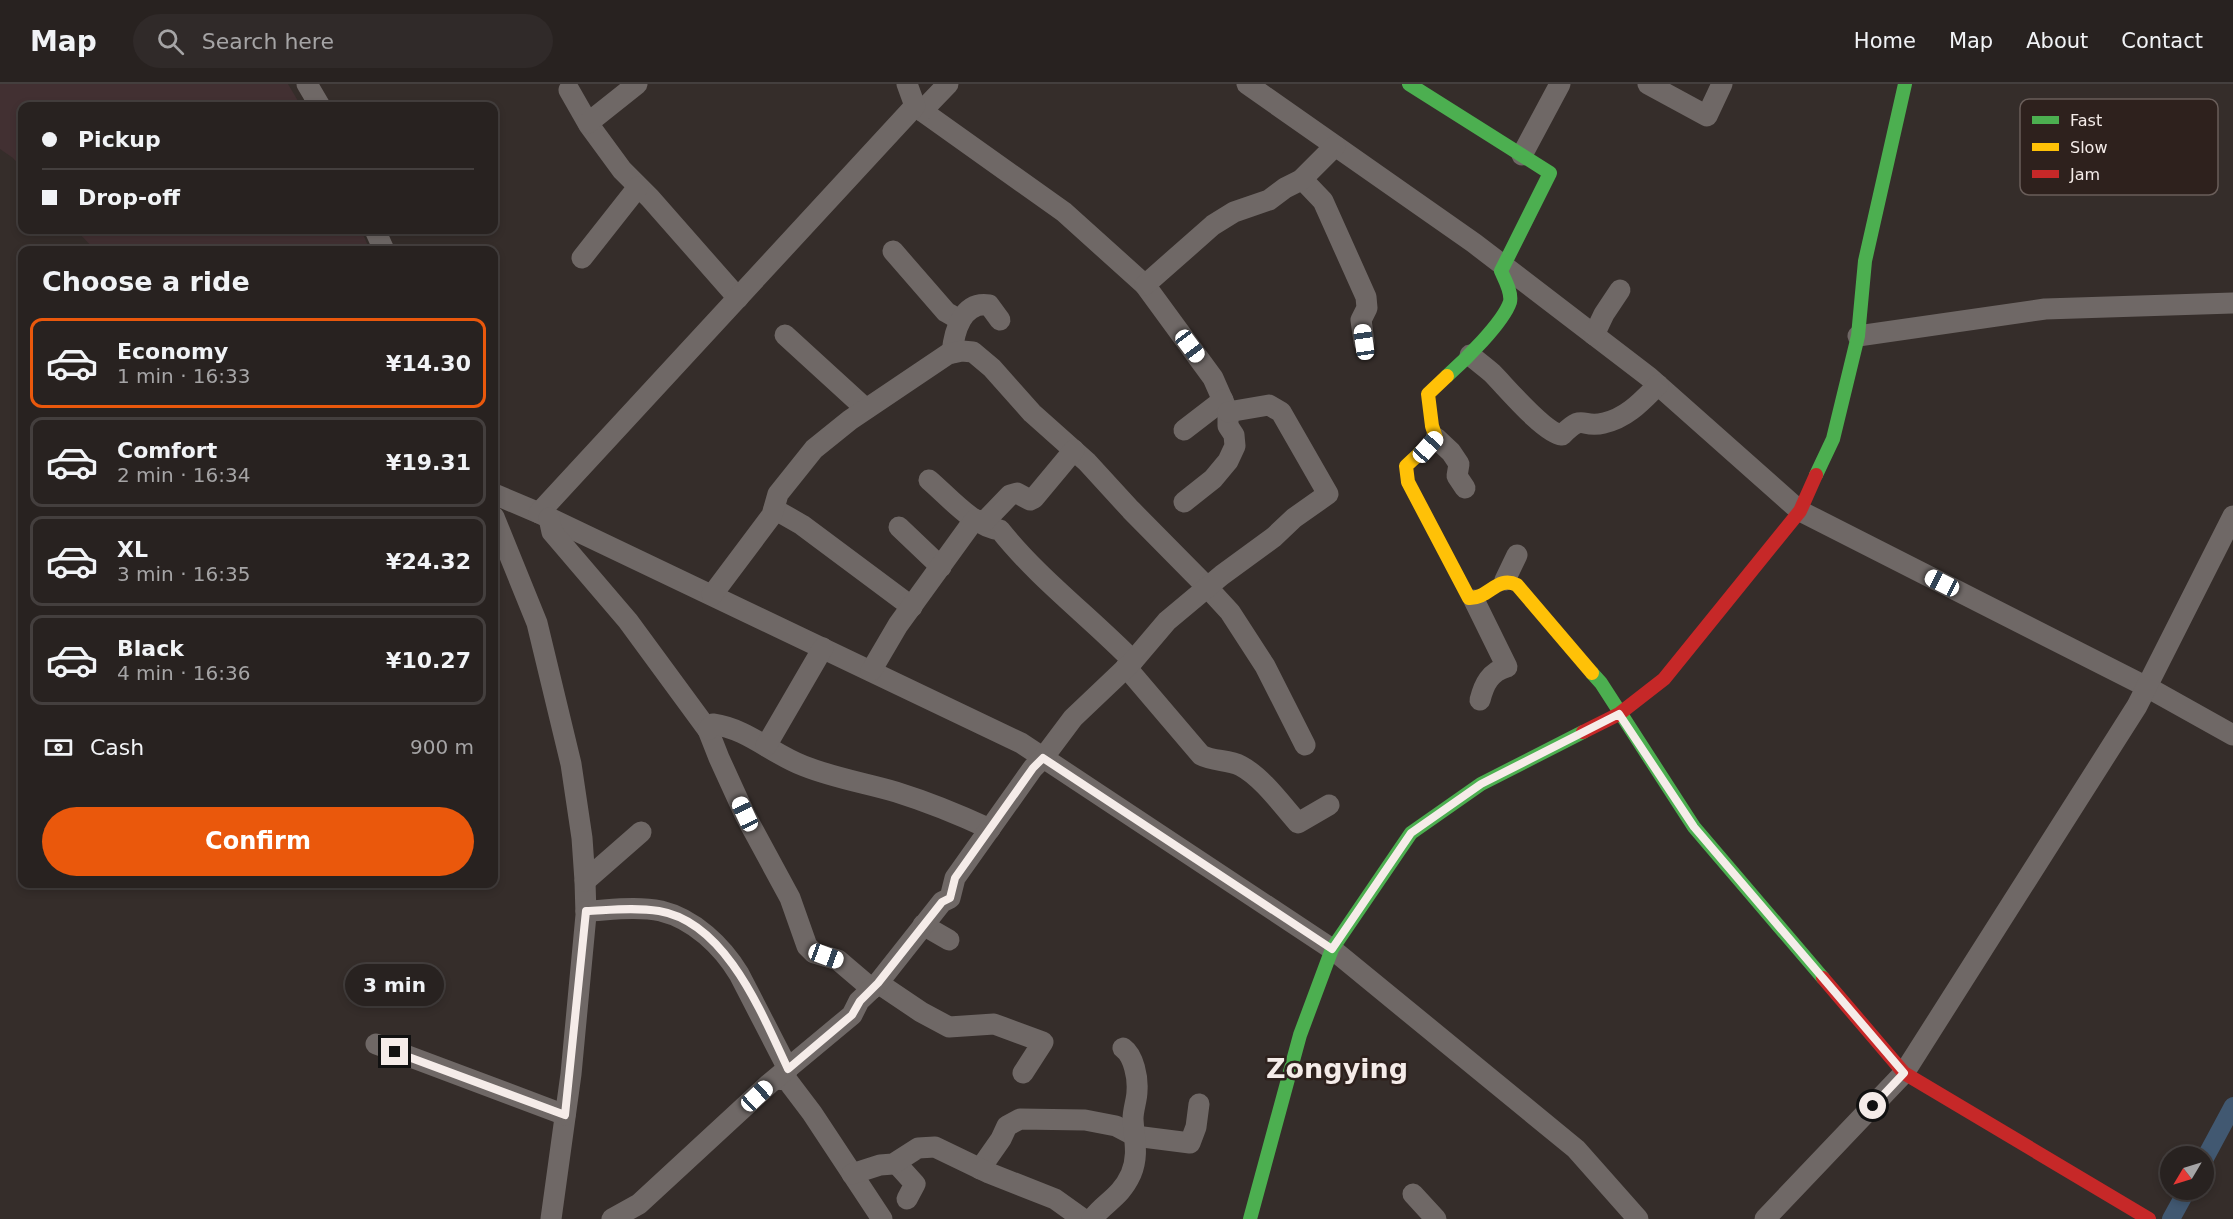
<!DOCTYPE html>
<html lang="en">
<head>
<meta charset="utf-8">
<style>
  :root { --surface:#282220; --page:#302a29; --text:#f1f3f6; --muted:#a5a4a5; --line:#443f3e; --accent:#ea580c }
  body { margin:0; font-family:"DejaVu Sans",sans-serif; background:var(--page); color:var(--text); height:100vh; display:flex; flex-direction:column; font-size:22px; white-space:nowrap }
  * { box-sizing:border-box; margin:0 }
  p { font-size:20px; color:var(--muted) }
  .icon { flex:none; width:33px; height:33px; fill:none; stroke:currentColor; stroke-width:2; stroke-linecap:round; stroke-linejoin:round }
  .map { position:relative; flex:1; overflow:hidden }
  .side { position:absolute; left:18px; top:162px; width:480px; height:642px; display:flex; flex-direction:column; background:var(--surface); border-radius:12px; box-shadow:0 3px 9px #0003,0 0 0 2px var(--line) }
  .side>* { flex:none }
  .guide { position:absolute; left:18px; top:18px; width:480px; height:132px; border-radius:12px; box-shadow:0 3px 9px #0003,0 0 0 2px var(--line); display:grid; align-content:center; height:132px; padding:0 24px; background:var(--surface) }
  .needle { width:39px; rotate:232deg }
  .controls { position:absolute; left:2160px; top:1062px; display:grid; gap:12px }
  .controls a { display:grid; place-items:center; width:54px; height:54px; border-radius:50%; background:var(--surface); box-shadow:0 3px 9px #0003,0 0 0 2px var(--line); font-size:30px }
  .end { position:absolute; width:27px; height:27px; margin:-14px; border:8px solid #f5ece9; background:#111; box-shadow:0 0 0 3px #111 }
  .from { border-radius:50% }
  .bubble { position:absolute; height:42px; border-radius:21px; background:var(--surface); box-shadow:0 3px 9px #0003,0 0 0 2px var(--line); font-size:20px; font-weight:800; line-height:42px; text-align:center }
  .car { position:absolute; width:18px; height:36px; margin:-18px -9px; border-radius:8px; box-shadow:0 0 4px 2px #0007; background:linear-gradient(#fff 24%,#345 0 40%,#fff 0 76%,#345 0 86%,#fff 0) }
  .guide b { display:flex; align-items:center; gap:21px; height:57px; font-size:22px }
  .guide b+b { border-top:2px solid var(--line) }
  .guide i { width:15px; height:15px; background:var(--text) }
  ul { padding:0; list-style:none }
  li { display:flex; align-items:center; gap:18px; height:90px; margin:0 12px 9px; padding:0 12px; border:3px solid var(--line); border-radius:12px }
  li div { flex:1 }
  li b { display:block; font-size:22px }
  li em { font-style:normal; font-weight:800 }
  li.selected { border-color:var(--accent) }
  li>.icon { width:54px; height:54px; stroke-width:1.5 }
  h2 { padding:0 24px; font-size:27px; line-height:72px }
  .pay { display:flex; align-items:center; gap:15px; height:66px; padding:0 24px; font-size:22px }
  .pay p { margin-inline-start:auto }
  .primary-button { display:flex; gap:12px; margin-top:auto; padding:12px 24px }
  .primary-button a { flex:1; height:69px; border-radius:36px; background:var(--accent); color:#fff; font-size:24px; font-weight:800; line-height:69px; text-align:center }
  header { display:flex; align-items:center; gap:36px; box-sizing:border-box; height:84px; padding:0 30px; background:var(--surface); border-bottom:2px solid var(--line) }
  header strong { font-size:28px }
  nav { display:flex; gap:33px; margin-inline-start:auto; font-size:21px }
  .search { width:420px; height:54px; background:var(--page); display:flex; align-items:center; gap:15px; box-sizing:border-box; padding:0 21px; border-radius:33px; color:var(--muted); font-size:22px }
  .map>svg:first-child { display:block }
</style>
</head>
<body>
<header>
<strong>Map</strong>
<div class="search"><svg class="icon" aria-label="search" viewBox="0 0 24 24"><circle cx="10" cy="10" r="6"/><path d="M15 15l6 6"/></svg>Search here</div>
<nav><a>Home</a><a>Map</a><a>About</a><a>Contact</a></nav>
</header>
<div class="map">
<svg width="2233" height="1135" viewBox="0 0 2233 1135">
  <rect width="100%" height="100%" fill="#352d2a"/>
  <g fill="#423032">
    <path d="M0,0H288L301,22H22V84L13,74L0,65Z"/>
    <path d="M76,146H361L370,166H95Z"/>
  </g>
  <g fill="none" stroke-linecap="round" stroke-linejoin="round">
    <g stroke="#415871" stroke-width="18">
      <path d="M2204,1076L2233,1022"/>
      <path d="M2171,1135L2187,1106"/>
    </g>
    <g stroke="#6f6866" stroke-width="21">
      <path d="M307,0L320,22"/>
      <path d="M1247,0L1474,159L1649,293L1800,427L2147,603L2233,651"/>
      <path d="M1648,0L1707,32L1722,0"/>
      <path d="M569,6L589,41L622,86L650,114L738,214"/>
      <path d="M915,22L1064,128L1145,201L1213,294L1228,328V342L1234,351L1235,362L1228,377L1213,395L1184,418"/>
      <path d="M922,27L948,0"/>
      <path d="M588,39L637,0"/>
      <path d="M1522,71L1560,0"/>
      <path d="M1302,95L1323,117L1366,213L1367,224L1361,236L1364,258"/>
      <path d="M375,146L384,166"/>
      <path d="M893,167L946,228L960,236"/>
      <path d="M582,174L638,103"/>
      <path d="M1145,201L1213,141L1234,128L1269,116L1285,104L1301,96L1335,62"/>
      <path d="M785,251L866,325"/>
      <path d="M1594,251L1604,230L1620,206"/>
      <path d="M1858,252L2045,225L2233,219"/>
      <path d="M952,269C954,248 962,217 989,221L1000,236"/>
      <path d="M1470,271C1477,277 1485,283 1492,289C1506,303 1544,349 1562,351C1585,328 1580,345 1604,339C1627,334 1642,317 1658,301"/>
      <path d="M1184,346L1223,316"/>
      <path d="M1436,354L1451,368L1459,380L1457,392L1465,404"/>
      <path d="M929,396C948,412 974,443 1000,446C1039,495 1089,532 1133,577"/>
      <path d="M494,410L539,429L1021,659L1332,865L1576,1065L1638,1135"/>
      <path d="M774,425L802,441L912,523"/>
      <path d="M539,429L915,22L907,0"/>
      <path d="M494,433L537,539L571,680L582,754L585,797L586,831L571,990L551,1135"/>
      <path d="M549,434L552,448L628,537L708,646L719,674L745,731L790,814L807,862L814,869L838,876L872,905"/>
      <path d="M899,443L941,483"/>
      <path d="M1505,496L1517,471"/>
      <path d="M712,511L772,431L778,410L814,365L850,336L948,270L962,267L973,268L992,284L1032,329L1087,378L1131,426L1207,503L1230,528L1265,582L1305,661"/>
      <path d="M1474,516L1507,583C1490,588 1484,600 1480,616"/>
      <path d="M1126,583L1201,671C1214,678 1228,675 1241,682C1262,693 1282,721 1298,739L1329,721"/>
      <path d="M871,587L898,541L969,443L975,436L985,437L1010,411L1017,409L1030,416L1034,414L1074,366"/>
      <path d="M708,646L713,640C748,645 772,670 804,682C834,694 865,699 896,708C928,718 960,731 990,745"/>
      <path d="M766,662L823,564"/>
      <path d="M585,797L641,748"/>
      <path d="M586,827C610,826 637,822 661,827C694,835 722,862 739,890L788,985"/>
      <path d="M923,841L949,856"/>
      <path d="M878,899L921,928L949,943L994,940L1043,958L1023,989"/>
      <path d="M376,960L565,1031"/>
      <path d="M776,995L787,996L812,1029L882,1135"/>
      <path d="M896,1079L915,1100L907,1115"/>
      <path d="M980,1085L1001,1055L1007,1042L1020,1035L1085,1036L1116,1042L1135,1052L1190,1059L1196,1043L1199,1020"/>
      <path d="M852,1090L880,1081L893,1080L918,1064L935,1063L989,1089L1055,1115L1083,1135"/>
      <path d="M1413,1110L1436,1135"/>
      <path d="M612,1135L639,1120L769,1000L852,931L859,917L878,899L942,818L950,814L955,794L1033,684L1043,674L1073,634L1133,577L1167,537L1222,491L1274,453L1294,434L1328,410L1281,328L1269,321L1228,328"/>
      <path d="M1092,1135C1106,1117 1120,1114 1131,1090C1139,1071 1134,1055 1133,1035C1133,1025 1137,1016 1137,1007C1138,994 1134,972 1123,964"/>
      <path d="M1765,1135L1904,989L2137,622L2233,432"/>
    </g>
    <g stroke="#4caf50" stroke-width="14">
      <path d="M1409,0L1550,89L1501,187C1505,196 1512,208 1510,218C1503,239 1464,277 1447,292"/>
      <path d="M1816,391L1833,355L1858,252L1865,177L1905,0"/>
      <path d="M1592,589L1601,599L1694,743L1823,894"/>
      <path d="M1250,1135L1300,951L1332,865L1411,749L1481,700L1583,648"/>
    </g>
    <path stroke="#ffc107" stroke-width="14" d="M1447,292L1428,310L1432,342L1436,354L1406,382L1408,398L1469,514C1489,515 1497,491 1517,501L1592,589"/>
    <g stroke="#c62828" stroke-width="14">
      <path d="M1583,648L1619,630L1664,595L1800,427L1816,391"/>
      <path d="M1823,894L1904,989L2149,1135"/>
    </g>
  </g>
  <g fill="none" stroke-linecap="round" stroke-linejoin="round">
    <path stroke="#f5ece9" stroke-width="8" d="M395,968L565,1031L586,827C610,826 635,823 659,827C726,838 762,930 788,985L852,931L860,917L878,899L942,818L950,814L955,794L1033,684L1043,674L1332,865L1411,749L1481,700L1619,630L1694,743L1904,989L1873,1022"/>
  </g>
  <g text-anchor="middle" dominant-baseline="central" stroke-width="5" stroke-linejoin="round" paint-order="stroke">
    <g font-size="27" font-weight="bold" fill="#f5ece9" stroke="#2e211d">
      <text x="1337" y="984">Zongying</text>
    </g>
  </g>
  <rect x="2020" y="15" width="198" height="96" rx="9" fill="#2e211d" stroke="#6a5e5a" stroke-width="1.5"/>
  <rect x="2032" y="32" width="27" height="8" fill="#4caf50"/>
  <rect x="2032" y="59" width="27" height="8" fill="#ffc107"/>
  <rect x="2032" y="86" width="27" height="8" fill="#c62828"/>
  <g font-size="16" fill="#f5ece9">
    <text x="2070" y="42">Fast</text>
    <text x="2070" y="69">Slow</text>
    <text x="2070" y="96">Jam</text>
  </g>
</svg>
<div class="controls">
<a><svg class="needle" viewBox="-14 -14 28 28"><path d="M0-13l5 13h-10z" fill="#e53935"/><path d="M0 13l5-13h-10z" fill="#a5a4a5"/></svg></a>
</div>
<i class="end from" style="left:1873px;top:1022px"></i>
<i class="end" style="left:395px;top:968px"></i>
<div class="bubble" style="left:345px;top:880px;width:99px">3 min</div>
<i class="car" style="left:1364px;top:258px;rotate:352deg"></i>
<i class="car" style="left:1190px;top:262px;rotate:143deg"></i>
<i class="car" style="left:1428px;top:363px;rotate:42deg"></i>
<i class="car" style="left:1942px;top:499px;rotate:297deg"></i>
<i class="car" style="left:745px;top:730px;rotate:335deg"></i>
<i class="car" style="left:826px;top:872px;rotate:110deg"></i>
<i class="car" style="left:757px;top:1012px;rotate:47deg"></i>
<div class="guide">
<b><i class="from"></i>Pickup</b>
<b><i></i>Drop-off</b>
</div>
<section class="side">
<h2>Choose a ride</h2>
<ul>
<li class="selected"><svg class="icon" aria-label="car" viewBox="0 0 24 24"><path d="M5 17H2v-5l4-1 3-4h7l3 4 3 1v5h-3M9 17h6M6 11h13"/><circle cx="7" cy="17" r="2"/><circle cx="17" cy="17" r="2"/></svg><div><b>Economy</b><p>1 min · 16:33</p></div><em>¥14.30</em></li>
<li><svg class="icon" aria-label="car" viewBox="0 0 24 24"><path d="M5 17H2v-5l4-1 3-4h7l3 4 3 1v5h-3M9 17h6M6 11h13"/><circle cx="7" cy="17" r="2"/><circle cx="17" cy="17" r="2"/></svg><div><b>Comfort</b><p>2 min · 16:34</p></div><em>¥19.31</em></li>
<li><svg class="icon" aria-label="car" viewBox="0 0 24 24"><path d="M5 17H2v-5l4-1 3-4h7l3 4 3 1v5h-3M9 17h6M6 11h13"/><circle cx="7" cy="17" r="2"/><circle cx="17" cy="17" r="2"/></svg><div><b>XL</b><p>3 min · 16:35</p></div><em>¥24.32</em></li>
<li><svg class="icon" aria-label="car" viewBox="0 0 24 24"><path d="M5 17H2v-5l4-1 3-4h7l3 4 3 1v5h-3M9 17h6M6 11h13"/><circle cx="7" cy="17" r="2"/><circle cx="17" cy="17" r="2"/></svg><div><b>Black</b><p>4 min · 16:36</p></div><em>¥10.27</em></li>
</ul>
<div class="pay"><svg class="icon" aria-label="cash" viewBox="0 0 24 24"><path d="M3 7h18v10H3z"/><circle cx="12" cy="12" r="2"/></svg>Cash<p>900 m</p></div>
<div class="primary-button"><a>Confirm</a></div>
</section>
</div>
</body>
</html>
